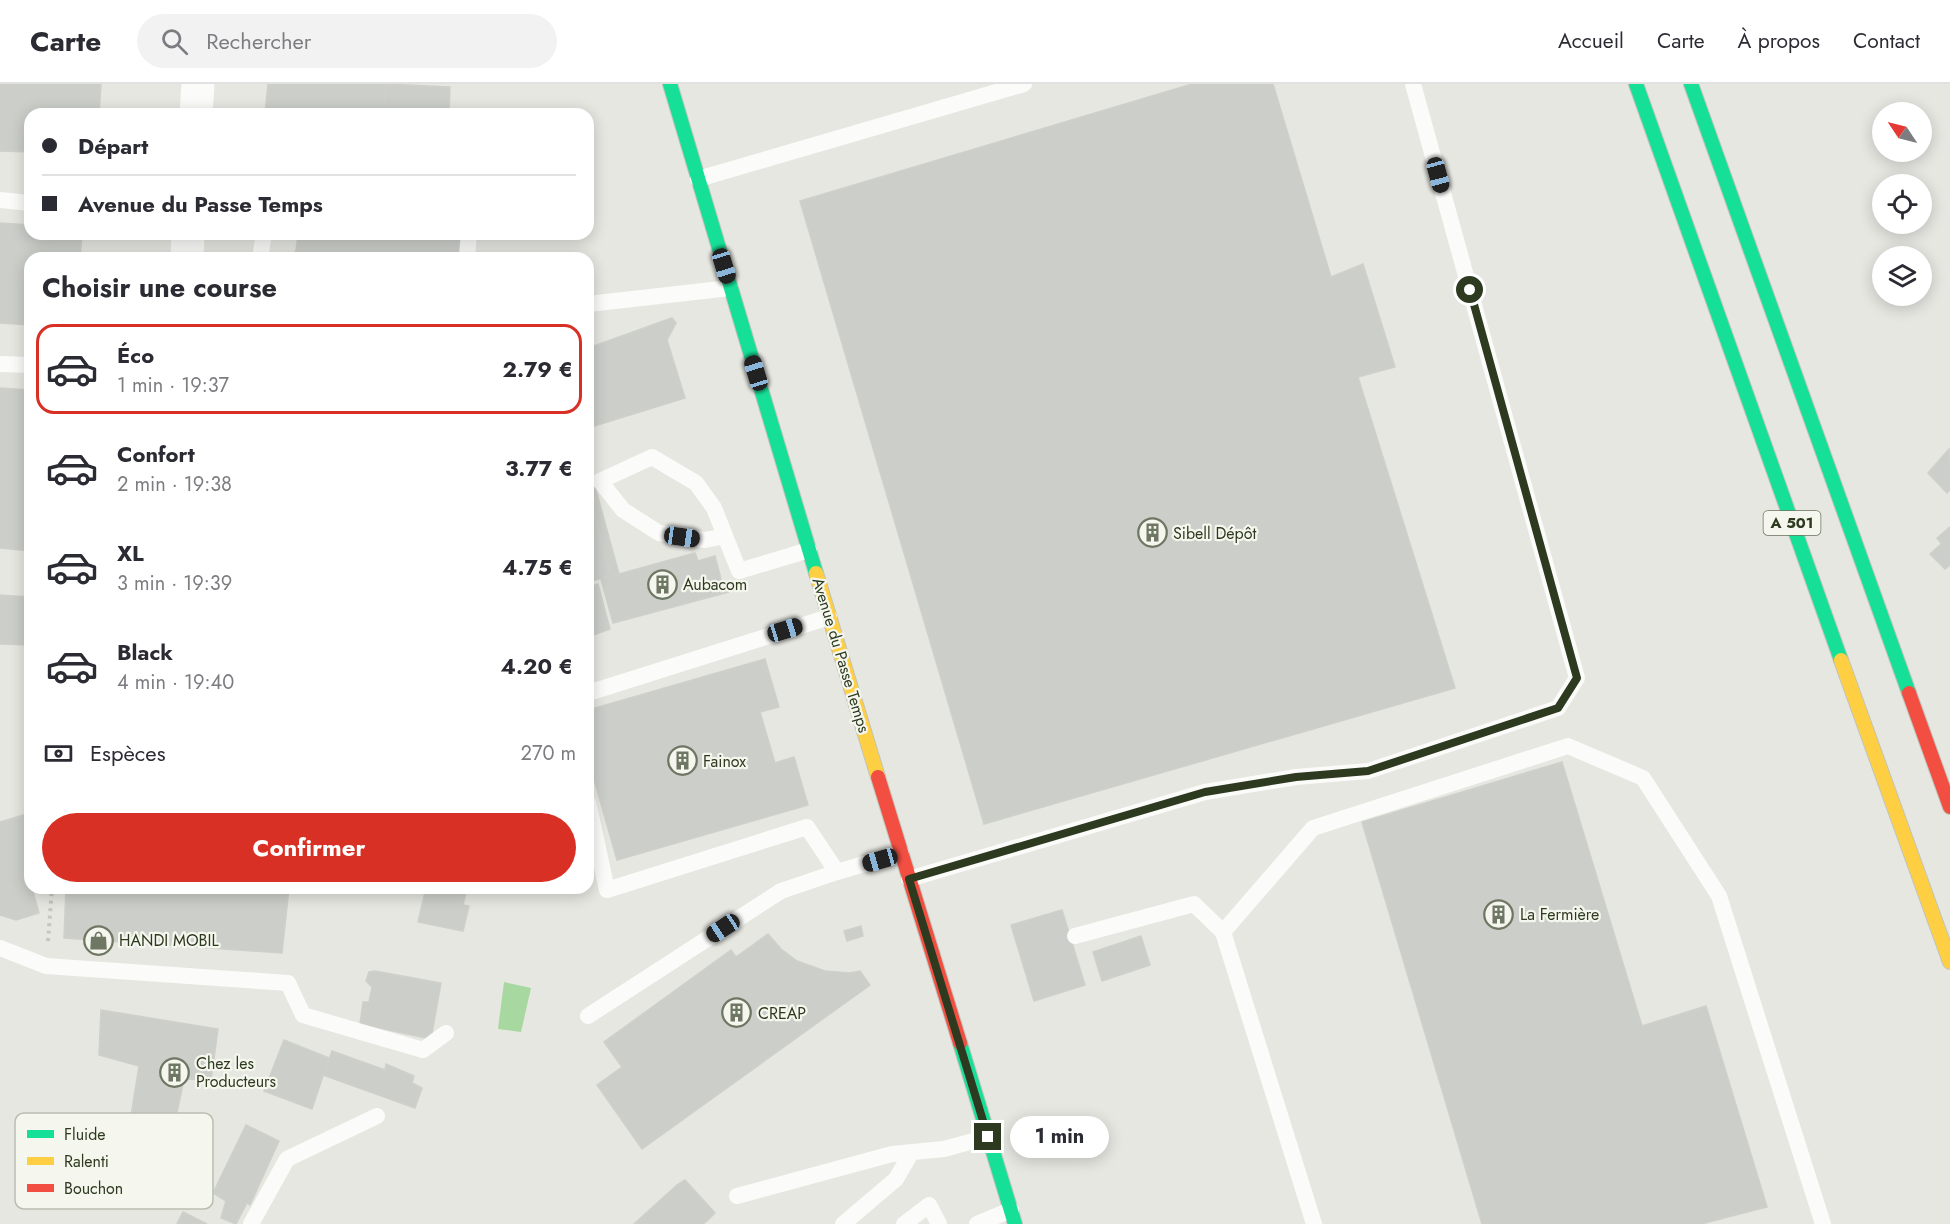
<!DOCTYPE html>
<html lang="fr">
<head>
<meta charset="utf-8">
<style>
  :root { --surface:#fff; --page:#f2f2f3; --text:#2b2b33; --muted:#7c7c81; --line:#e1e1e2; --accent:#d93025 }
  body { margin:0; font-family:Jost,sans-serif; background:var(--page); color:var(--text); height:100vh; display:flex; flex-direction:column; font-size:22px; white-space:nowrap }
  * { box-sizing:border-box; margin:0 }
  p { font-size:20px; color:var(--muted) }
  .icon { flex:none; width:33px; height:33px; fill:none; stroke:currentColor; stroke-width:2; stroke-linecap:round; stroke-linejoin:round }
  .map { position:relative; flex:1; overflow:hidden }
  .sheet { position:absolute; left:24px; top:168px; width:570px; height:642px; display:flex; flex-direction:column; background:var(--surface); border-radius:18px; box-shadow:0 3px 15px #0003 }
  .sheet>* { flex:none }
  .top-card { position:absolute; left:24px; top:24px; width:570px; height:132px; border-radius:18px; box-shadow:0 3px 15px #0003; display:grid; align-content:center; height:132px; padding:0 18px; background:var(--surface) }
  .needle { width:39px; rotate:305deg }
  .fabs { position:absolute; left:1872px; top:18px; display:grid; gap:12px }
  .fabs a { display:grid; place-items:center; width:60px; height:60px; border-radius:50%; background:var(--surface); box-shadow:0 3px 15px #0003; font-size:30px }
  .end { position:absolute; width:27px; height:27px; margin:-14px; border:8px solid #2d3a1f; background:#fff; box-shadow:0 0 0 3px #fff }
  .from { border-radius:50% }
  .bubble { position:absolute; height:42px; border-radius:21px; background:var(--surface); box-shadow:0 3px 15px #0003; font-size:20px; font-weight:700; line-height:42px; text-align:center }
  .car { position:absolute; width:18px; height:36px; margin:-18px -9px; border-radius:8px; box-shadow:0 0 4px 2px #0007; background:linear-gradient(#222 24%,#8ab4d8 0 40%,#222 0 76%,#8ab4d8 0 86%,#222 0) }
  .top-card b { display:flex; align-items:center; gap:21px; height:57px; font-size:22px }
  .top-card b+b { border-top:2px solid var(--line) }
  .top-card i { width:15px; height:15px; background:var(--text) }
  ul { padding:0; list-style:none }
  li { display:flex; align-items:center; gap:18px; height:90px; margin:0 12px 9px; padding:0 6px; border:3px solid transparent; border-radius:18px }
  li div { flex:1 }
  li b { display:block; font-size:22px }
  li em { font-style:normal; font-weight:700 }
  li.active { border-color:var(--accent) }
  li>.icon { width:54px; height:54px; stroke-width:1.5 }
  h2 { padding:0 18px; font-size:27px; line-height:72px }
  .pay { display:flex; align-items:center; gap:15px; height:66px; padding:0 18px; font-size:22px }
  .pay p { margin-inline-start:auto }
  .primary-button { display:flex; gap:12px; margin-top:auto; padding:12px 18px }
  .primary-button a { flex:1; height:69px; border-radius:36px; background:var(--accent); color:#fff; font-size:24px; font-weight:700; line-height:69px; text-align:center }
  header { display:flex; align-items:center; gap:36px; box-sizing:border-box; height:84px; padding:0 30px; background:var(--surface); border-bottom:2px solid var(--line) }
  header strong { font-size:28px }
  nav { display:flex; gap:33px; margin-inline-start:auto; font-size:21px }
  .search { width:420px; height:54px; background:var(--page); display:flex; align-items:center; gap:15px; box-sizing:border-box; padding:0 21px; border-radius:33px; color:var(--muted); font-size:22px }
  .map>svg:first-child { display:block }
</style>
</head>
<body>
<header>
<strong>Carte</strong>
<div class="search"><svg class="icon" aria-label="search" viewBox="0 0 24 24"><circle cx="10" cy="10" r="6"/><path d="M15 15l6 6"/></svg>Rechercher</div>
<nav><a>Accueil</a><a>Carte</a><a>À propos</a><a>Contact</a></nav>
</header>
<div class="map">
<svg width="1950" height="1140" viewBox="0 0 1950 1140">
  <rect width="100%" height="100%" fill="#e6e7e1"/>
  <path fill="#a7d8a0" d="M504,898L531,904L521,948L498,945Z"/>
  <g fill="#cccec9" stroke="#cfd0ca" stroke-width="1.5">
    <path d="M0,0H101L99,30H30V68L0,67Z"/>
    <path d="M268,0H386L384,30H265Z"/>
    <path d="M386,0L450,3L449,30H384Z"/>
    <path d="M1192,0H1273L1331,193L1363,180L1395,283L1358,293L1455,604L984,740L800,117Z"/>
    <path d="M0,139L30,141V150H82L80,174H30V241L0,239Z"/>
    <path d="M298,150H460L458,174H288L296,167Z"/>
    <path d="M672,234L676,239L667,256L685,314L588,344V264Z"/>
    <path d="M0,304L30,306V467L0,464Z"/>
    <path d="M1949,365L1950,406L1947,409L1928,389Z"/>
    <path d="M593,395L619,490L611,492L588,407V397Z"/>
    <path d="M588,407L611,492L588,498Z"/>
    <path d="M1950,443V471L1937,454Z"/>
    <path d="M1941,460L1950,471V481L1945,485L1930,470Z"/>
    <path d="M695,469L698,477L715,472L724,507L728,506L729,508L613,539L601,495Z"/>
    <path d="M598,500L610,545L588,553V503Z"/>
    <path d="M0,511L30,513V561L0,560Z"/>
    <path d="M765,575L779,623L760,628L775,679L794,673L808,721L617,776L588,674V626Z"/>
    <path d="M1562,678L1642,942L1706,922L1767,1123L1701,1140H1482L1362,738Z"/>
    <path d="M30,729V804H32L39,829L16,836L0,831V738Z"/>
    <path d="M66,804H289L282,869L64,854Z"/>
    <path d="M426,804H467L463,821L469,822L463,847L418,838Z"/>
    <path d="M1062,826L1085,901L1034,917L1011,841Z"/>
    <path d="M861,842L863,852L847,857L844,847Z"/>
    <path d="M768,850L781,865L797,877L825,887L849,889L860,887L870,901L642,1065L597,1001L622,983L604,958L731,866L736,873Z"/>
    <path d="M1141,852L1150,881L1102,897L1093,868Z"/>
    <path d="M375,887L441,899L431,955L360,940L363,918H369L372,903L366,897L369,888Z"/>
    <path d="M101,926L218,945L211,996L184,995L173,1048L129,1044L139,982L99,971Z"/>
    <path d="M284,956L329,974L312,1025L264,1007Z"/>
    <path d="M332,967L385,986L386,980L414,992L412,999L422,1004L415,1024L323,991Z"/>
    <path d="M246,1041L279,1057L250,1121L247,1119L236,1140L221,1134L226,1117L213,1109Z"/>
    <path d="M685,1096L715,1129L708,1136L677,1101Z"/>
    <path d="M677,1101L708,1136L703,1140H634Z"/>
    <path d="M183,1128L207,1140H177Z"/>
  </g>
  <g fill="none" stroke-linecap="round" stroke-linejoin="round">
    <defs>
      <g id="fast">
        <path d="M670,0L816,489"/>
        <path d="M1636,0L1841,576"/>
        <path d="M1691,0L1909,609"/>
        <path d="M960,959L1015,1140"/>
      </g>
      <g id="slow">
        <path d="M816,489L878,693"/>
        <path d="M1841,576L1950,878"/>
      </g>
      <g id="jam">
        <path d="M1909,609L1950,723"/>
        <path d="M878,693L960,959"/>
      </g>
    </defs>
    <use href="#fast" stroke="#c1c4ba" stroke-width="16"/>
    <use href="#slow" stroke="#c1c4ba" stroke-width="16"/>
    <use href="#jam" stroke="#c1c4ba" stroke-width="16"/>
    <path stroke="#c4c7bf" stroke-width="4" stroke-dasharray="3 4.5" stroke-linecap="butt" d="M48,857L52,804"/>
    <g stroke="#fbfbfa" stroke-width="16">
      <path d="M698,95L1024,0"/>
      <path d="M0,116L30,119"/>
      <path d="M260,174L264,150"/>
      <path d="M467,174L469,150"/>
      <path d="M588,220L730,204"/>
      <path d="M0,280L30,281"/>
      <path d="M725,452L705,456L659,449L623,426L600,397L652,373L696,399L714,424L739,487L809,466"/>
      <path d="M588,609L829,533"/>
      <path d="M588,718L607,806L807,743L837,788L901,769"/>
      <path d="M909,795L1205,708L1296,693L1368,687L1558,624L1577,594L1413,0"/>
      <path d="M1075,852L1194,820L1223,848"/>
      <path d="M0,864L46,882L288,899L303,931L423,966L446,949"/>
      <path d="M588,932L781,807L837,788"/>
      <path d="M737,1112L892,1070L944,1065L988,1053"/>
      <path d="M251,1140L287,1075L377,1032"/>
      <path d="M843,1140L896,1095L911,1069"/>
      <path d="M904,1140L929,1121L939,1140"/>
      <path d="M977,1140L1011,1126"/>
      <path d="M1314,1140L1223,848L1313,744L1568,662L1643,694L1719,812L1823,1140"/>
    </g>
    <g stroke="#fbfbfa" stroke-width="33">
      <path d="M196,30L198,0"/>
      <path d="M187,174L188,150"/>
    </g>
    <use href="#fast" stroke="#16e098" stroke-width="14"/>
    <use href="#slow" stroke="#ffcf43" stroke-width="14"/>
    <use href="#jam" stroke="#f24e42" stroke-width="14"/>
  </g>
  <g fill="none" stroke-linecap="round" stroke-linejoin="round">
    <path stroke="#2d3a1f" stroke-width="8" d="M988,1053L909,795L1205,708L1296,693L1368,687L1558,624L1577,594L1470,206"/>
  </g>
  <defs>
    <symbol id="building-ring" viewBox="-11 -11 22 22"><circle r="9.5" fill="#f5f7ef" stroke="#6e7763" stroke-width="1.5"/><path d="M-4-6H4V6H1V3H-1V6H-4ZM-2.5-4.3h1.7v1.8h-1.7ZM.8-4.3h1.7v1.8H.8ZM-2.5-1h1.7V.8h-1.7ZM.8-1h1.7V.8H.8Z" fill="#6e7763"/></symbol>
    <symbol id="shop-ring" viewBox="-11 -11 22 22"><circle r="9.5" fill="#f5f7ef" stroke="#6e7763" stroke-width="1.5"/><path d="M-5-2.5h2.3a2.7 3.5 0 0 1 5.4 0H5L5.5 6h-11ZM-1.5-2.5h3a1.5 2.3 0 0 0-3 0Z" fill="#6e7763"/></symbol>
  </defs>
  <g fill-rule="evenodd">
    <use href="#building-ring" x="1136" y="432" width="33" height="33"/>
    <use href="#building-ring" x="646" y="484" width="33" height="33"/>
    <use href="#building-ring" x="666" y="660" width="33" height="33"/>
    <use href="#building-ring" x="1482" y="814" width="33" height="33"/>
    <use href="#shop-ring" x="82" y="840" width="33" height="33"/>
    <use href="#building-ring" x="720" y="912" width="33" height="33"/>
    <use href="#building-ring" x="158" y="972" width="33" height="33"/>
  </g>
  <g text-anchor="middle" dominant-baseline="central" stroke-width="4.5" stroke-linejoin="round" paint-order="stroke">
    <rect fill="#f5f7ef" stroke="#69735d" stroke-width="1.5" x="1763.5" y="427" width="57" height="24" rx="4.5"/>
    <g font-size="15" font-weight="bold" fill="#2d3a1f">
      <text x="1792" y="439">A 501</text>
    </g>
    <g font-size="16" fill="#2d3a1f" stroke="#f5f7ef" text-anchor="start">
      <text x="1173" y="449">Sibell Dépôt</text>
      <text x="683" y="500">Aubacom</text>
      <text x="703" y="677">Fainox</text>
      <text x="1520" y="830">La Fermière</text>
      <text x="119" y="856">HANDI MOBIL</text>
      <text x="758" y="929">CREAP</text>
      <text x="196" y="979">Chez les<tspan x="196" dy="18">Producteurs</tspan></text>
    </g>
    <g font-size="16" fill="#2d3a1f" stroke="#f5f7ef">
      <text transform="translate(841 571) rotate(73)">Avenue du Passe Temps</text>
    </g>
  </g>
  <rect x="15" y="1029" width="198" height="96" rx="9" fill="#f5f7ef" stroke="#b9beb1" stroke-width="1.5"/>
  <rect x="27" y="1046" width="27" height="8" fill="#16e098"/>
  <rect x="27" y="1073" width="27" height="8" fill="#ffcf43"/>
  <rect x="27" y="1100" width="27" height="8" fill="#f24e42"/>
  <g font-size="16" fill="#2d3a1f">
    <text x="64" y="1056">Fluide</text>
    <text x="64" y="1083">Ralenti</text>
    <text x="64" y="1110">Bouchon</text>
  </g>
</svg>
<div class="fabs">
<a><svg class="needle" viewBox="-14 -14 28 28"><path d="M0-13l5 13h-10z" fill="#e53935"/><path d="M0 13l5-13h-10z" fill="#7c7c81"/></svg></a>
<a><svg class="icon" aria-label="locate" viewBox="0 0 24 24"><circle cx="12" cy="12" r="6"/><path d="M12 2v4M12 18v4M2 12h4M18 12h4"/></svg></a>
<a><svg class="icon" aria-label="layers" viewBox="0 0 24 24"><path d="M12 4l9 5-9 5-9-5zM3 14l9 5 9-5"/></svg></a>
</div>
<i class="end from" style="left:1470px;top:206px"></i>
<i class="end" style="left:988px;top:1053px"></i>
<div class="bubble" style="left:1010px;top:1032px;width:99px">1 min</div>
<i class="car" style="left:1438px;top:91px;rotate:165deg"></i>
<i class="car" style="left:724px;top:182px;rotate:163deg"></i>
<i class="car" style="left:756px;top:289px;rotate:343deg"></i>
<i class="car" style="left:682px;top:453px;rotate:98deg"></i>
<i class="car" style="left:785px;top:546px;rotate:73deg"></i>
<i class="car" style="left:880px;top:776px;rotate:254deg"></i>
<i class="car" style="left:723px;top:844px;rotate:237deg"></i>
<div class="top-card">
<b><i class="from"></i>Départ</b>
<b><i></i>Avenue du Passe Temps</b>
</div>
<section class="sheet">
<h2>Choisir une course</h2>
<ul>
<li class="active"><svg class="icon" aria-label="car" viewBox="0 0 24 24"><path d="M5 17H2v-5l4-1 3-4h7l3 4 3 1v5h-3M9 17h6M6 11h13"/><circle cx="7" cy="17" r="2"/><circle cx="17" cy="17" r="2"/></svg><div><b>Éco</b><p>1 min · 19:37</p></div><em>2.79 €</em></li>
<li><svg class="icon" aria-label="car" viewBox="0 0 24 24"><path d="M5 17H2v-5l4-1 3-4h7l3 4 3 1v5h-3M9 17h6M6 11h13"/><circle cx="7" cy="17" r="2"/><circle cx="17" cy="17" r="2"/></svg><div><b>Confort</b><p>2 min · 19:38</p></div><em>3.77 €</em></li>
<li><svg class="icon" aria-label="car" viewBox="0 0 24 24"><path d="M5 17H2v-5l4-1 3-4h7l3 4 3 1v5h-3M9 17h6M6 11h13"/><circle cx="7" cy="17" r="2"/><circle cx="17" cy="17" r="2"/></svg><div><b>XL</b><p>3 min · 19:39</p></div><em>4.75 €</em></li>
<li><svg class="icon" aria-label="car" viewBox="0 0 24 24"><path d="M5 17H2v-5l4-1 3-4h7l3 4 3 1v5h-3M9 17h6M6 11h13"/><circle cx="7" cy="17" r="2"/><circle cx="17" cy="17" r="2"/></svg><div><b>Black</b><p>4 min · 19:40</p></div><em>4.20 €</em></li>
</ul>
<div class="pay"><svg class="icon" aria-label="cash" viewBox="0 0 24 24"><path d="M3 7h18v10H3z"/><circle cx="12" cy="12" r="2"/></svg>Espèces<p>270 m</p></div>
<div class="primary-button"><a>Confirmer</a></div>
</section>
</div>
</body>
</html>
